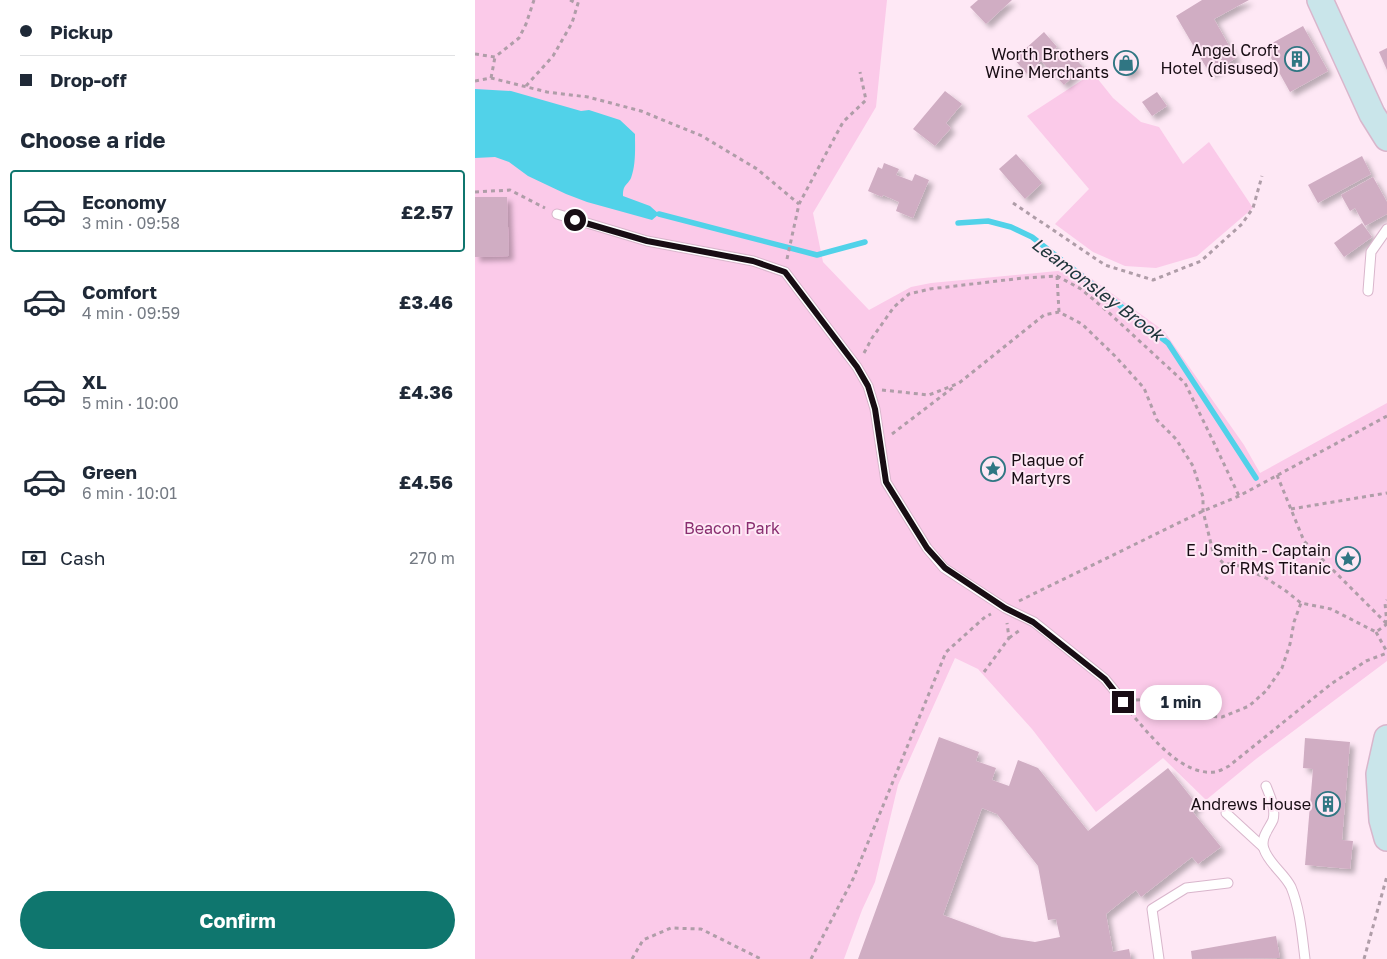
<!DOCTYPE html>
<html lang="en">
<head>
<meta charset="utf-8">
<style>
  :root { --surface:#fff; --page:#f6f6f7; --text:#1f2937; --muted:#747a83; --line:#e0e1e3; --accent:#0f766e }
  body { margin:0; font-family:"Golos Text",sans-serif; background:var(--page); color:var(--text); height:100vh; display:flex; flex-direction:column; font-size:19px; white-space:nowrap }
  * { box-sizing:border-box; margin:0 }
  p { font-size:16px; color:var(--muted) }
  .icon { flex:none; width:28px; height:28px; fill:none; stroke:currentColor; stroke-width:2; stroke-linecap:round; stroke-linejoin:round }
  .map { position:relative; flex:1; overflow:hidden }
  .side { display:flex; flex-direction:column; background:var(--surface); width:475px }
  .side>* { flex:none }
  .top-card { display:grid; align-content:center; height:110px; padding:0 20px; background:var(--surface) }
  .end { position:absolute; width:22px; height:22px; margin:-11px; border:6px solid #180d14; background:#fff; box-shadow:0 0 0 2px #fff }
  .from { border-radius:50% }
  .bubble { position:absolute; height:35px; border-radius:18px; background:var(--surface); box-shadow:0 2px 8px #0003; font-size:16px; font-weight:700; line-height:35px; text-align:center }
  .top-card b { display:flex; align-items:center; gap:18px; height:48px; font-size:19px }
  .top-card b+b { border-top:1px solid var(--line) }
  .top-card i { width:12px; height:12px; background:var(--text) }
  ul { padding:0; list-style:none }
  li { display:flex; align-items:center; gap:15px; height:82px; margin:0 10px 8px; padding:0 10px; border:2px solid transparent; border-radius:5px }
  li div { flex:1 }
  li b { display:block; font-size:19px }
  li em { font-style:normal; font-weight:700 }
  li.on { border-color:var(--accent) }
  li>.icon { width:45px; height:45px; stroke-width:1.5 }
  h2 { padding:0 20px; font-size:22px; line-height:60px }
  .pay { display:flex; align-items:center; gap:12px; height:55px; padding:0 20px; font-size:19px }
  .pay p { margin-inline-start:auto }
  .action { display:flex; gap:10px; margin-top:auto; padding:10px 20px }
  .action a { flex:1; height:58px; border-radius:30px; background:var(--accent); color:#fff; font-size:20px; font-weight:700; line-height:58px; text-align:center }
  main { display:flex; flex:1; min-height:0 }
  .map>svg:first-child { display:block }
</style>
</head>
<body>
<main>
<section class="side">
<div class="top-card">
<b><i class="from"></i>Pickup</b>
<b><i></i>Drop-off</b>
</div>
<h2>Choose a ride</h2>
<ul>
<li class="on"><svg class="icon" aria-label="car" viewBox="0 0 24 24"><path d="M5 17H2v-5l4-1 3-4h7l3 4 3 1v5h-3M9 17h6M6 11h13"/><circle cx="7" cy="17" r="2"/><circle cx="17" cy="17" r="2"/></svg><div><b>Economy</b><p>3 min · 09:58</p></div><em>£2.57</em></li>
<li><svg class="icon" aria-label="car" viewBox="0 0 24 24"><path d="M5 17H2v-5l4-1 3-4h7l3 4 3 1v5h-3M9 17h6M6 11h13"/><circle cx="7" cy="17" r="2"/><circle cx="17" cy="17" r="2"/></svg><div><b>Comfort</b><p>4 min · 09:59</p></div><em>£3.46</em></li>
<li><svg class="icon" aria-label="car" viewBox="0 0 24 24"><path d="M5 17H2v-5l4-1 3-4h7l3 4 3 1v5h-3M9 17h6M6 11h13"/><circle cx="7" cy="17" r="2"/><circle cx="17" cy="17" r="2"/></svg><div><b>XL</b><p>5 min · 10:00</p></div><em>£4.36</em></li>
<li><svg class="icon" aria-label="car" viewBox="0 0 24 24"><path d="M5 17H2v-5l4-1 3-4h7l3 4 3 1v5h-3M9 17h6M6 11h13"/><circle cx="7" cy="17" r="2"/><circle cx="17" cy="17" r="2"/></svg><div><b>Green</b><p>6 min · 10:01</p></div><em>£4.56</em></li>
</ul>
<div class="pay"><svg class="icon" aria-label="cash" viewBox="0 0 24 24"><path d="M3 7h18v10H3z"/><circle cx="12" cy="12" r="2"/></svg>Cash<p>270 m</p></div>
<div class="action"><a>Confirm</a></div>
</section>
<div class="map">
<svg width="912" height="959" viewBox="0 0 912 959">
  <defs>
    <filter id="shadow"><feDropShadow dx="4.5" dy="4.5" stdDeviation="2.5" flood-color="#0004"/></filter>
  </defs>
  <rect width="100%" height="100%" fill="#fee8f5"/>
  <g fill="#fbcae9">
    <path d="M0,0H412L401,107L338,213L348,262L394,310L436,287L456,283L603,269L689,331L769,445L785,473L912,403V661L781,759L731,800L688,758L621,812L557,729L503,669L480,658L423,785L400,882L387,910L369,959H0Z"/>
    <path d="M618,73L638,98L666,122L684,127L708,164L734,142L778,208L722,256L681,268L650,266L618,252L580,224L614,189L552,116Z"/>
  </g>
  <path fill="#51d2e9" d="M0,89L36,91L106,111L114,110L145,120L160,134C160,148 161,165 156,178C152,186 148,184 148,196L175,206L184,214L177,220L112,202L91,194L53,176L34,162L20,157L0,158Z"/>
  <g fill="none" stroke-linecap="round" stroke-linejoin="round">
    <g stroke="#51d2e9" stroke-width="5.5">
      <path d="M184,214L342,255L390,242"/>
      <path d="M483,223L513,221L536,227L557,237L693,343L781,478"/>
    </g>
  </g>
  <g fill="#d0adc3" fill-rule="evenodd" filter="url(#shadow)">
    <path d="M503,0H537L511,24L495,7Z"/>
    <path d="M727,0H774L739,19L761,58L735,74L701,16Z"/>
    <path d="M828,26L853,71L815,92L790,47Z"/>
    <path d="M569,32L582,47L579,49L585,56L592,50L608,67L589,85L566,61L552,74L539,59Z"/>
    <path d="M912,48V70L904,52Z"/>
    <path d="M650,50L662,69L651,76L640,57Z"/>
    <path d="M470,91L487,104L471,123L476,128L460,146L438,129Z"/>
    <path d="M682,92L692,106L677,116L667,102Z"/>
    <path d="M541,154L567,183L550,199L524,169Z"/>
    <path d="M887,156L896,174L843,203L833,185Z"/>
    <path d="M409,163L424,169L421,175L437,181L440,174L454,180L438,218L421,211L424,202L408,195L407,197L393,191L403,167L407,169Z"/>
    <path d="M898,177L912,202V214L890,226L880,208L875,211L866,195Z"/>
    <path d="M0,197H32L34,256L0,257Z"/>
    <path d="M887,223L897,237L869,257L859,243Z"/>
    <path d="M464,737L504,752L501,761L521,768L517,780L534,786L543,760L563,768L613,831L693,768L723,806L717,811L746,847L723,864L717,857L666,897L661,890L631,914L638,952L654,949L656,959H383ZM507,808L522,814L563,866L573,920L581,919L585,937L560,942L527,937L468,915Z"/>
    <path d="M830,738L875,742L867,840L878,841L875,869L830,865L838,769L828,768Z"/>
    <path d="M801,936L805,958L717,959L716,951Z"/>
  </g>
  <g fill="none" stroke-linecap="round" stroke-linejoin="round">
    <defs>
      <g id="lane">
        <path d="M82,214L172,241L278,261L310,272L382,367L393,386L400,409L411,482L452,548L469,568L530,608L559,622L630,679L648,701"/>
        <path d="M893,291L896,252L912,229"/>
        <path d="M791,786C795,796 801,809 798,820C794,829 785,838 789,849C794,864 809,873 816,887C825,909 827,935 830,959"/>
        <path d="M751,813L788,847"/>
        <path d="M684,959L677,909L711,888L753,883"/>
      </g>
      <g id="secondary">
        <path d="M845,0L897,114L912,138"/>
        <path d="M912,738L904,774L907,820L912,838"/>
      </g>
    </defs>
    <use href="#lane" stroke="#d9b6cc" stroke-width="11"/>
    <use href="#secondary" stroke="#d9b6cc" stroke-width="28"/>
    <g stroke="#af9da8" stroke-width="3" stroke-dasharray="4 4" stroke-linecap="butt">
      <path d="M95,0L103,4"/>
      <path d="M0,54L20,57L44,38L51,24L59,0"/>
      <path d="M16,78L20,57"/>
      <path d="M0,81L16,78L72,92L113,97L166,111L227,136L282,169L324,204"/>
      <path d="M51,86L78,56L97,23L104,0"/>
      <path d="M0,192L35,190L70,208"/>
      <path d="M538,203L630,265L678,280L726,261L767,224L778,208L787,176"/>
      <path d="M312,259L324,204L368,122L391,100L385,72"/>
      <path d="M582,276L584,312"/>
      <path d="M389,353L397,338L419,307L434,294L455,289L548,278L582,276L606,289L632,311L710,383L740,445L764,496"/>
      <path d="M407,390L454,395L484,383L569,315L584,312L607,324L641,357L669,388L682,420L701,439L718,466L728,497V511L738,552L748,563L764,566L791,578L811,591L826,603L856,609L901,632L912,624"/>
      <path d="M417,434L480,386"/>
      <path d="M802,475L829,541L912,624"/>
      <path d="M816,509L912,493"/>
      <path d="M544,601L728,511L764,496L912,416"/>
      <path d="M912,624L910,603L912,600"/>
      <path d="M901,632L912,652"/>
      <path d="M534,638L545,630"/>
      <path d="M509,672L534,638L532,623"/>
      <path d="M661,700L674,699L695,705L725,716L747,717L774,706L791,691L807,668L815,644L819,622L826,603"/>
      <path d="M655,712C675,735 706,776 740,772C745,771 750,768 754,766L856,684L891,661L912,653"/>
      <path d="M157,959L168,940L196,928L226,929L286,959"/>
      <path d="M336,959L378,879L471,652L510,617L516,614"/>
      <path d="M889,959L912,876"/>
    </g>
    <use href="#lane" stroke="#fff" stroke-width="9"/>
    <use href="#secondary" stroke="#c9e5ea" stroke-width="25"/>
  </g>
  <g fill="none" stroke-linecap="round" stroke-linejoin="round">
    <path stroke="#180d14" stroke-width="6" d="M100,220L172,241L278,261L310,272L382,367L393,386L400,409L411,482L452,548L470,568L530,608L558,622L630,679L648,702"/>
  </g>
  <defs>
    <symbol id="building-ring" viewBox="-11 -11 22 22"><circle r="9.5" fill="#fee8f5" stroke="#307683" stroke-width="1.5"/><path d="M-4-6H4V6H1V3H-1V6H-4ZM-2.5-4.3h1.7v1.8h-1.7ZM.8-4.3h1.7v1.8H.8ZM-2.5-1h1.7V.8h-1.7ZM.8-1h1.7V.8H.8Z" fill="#307683"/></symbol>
    <symbol id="shop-ring" viewBox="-11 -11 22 22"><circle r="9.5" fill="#fee8f5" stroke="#307683" stroke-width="1.5"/><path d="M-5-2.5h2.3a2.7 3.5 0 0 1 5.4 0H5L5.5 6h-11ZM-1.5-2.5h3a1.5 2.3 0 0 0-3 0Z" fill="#307683"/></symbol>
    <symbol id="sight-ring" viewBox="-11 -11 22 22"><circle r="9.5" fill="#fee8f5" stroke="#307683" stroke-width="1.5"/><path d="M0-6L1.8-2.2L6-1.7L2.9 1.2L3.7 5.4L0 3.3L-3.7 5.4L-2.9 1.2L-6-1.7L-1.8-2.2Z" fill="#307683"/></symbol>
  </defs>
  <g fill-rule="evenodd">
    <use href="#building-ring" x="808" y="45" width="28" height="28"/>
    <use href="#shop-ring" x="637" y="49" width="28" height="28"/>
    <use href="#sight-ring" x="504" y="455" width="28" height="28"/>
    <use href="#sight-ring" x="859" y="545" width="28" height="28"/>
    <use href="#building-ring" x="839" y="790" width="28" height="28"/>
  </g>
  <g text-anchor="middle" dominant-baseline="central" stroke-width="4" stroke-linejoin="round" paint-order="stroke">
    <g font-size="16" fill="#180d14" stroke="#fee8f5" text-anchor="end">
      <text x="804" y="50">Angel Croft<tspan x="804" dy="18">Hotel (disused)</tspan></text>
      <text x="634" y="54">Worth Brothers<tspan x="634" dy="18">Wine Merchants</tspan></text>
      <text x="536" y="460" text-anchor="start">Plaque of<tspan x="536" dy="18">Martyrs</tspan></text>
      <text x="856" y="550">E J Smith - Captain<tspan x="856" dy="18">of RMS Titanic</tspan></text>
      <text x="836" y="804">Andrews House</text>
    </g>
    <g font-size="16" fill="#892e70" stroke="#fee8f5">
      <text x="257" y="528">Beacon Park</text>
    </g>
    <g font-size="18" font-style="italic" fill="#20363b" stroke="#fee8f5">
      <text transform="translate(623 289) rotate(37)">Leamonsley Brook</text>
    </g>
  </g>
</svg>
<i class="end from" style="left:100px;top:220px"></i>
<i class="end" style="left:648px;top:702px"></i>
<div class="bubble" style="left:665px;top:685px;width:82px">1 min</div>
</div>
</main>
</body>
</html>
